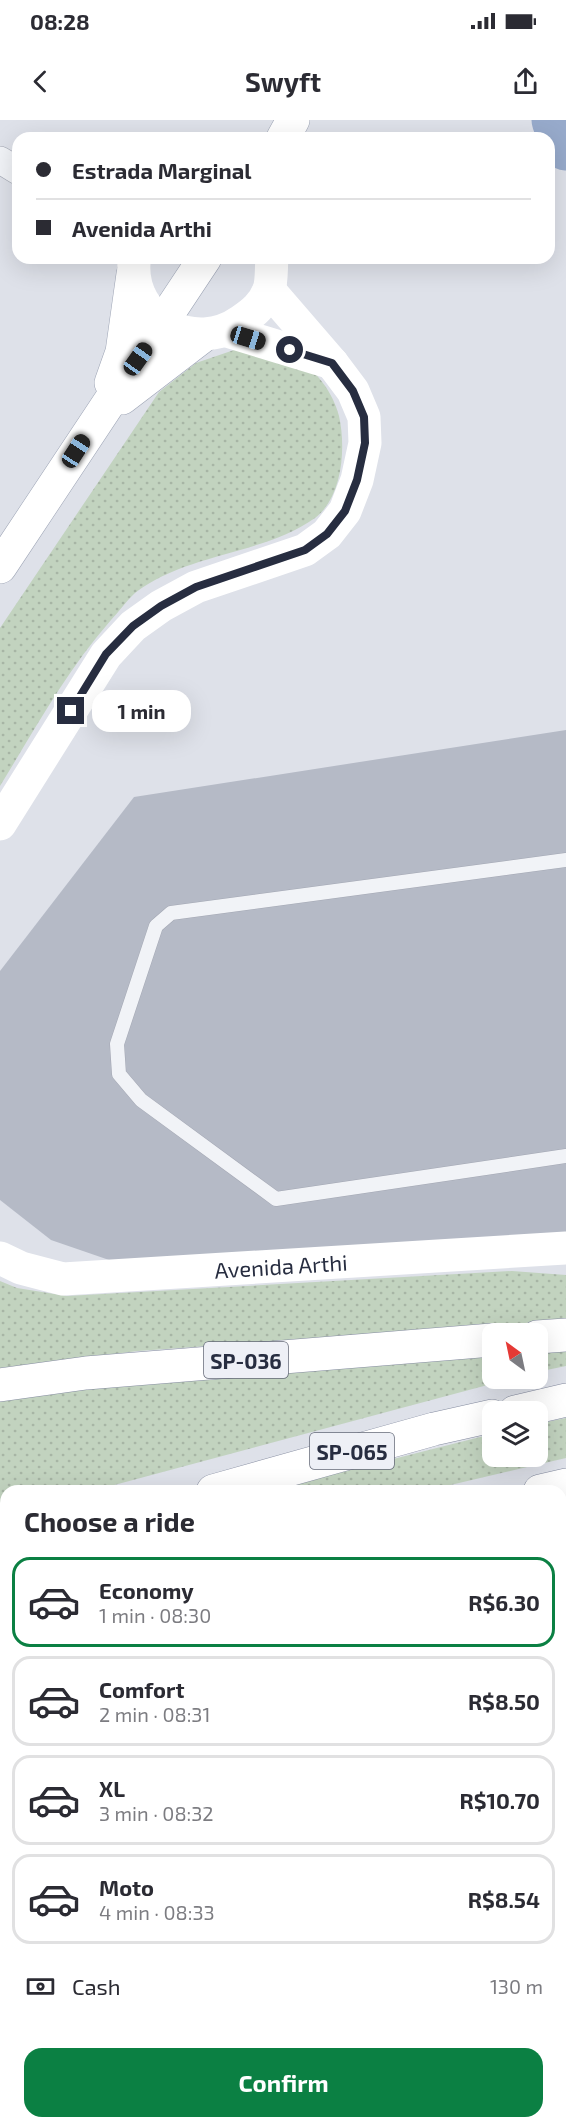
<!DOCTYPE html>
<html lang="en">
<head>
<meta charset="utf-8">
<style>
  :root { --surface:#fff; --page:#f7f7f7; --text:#2b2b33; --muted:#7c7c81; --line:#e1e1e2; --accent:#0b8043 }
  body { margin:0; font-family:"Exo 2",sans-serif; background:var(--page); color:var(--text); height:100vh; display:flex; flex-direction:column; font-size:22px; white-space:nowrap }
  * { box-sizing:border-box; margin:0 }
  p { font-size:20px; color:var(--muted) }
  .icon { flex:none; width:33px; height:33px; fill:none; stroke:currentColor; stroke-width:2; stroke-linecap:round; stroke-linejoin:round }
  .map { position:relative; flex:1; overflow:hidden }
  .drawer { position:absolute; left:0px; top:1365px; width:567px; height:644px; display:flex; flex-direction:column; background:var(--surface); border-radius:18px 18px 0 0; box-shadow:0 6px 24px #0002 }
  .drawer>* { flex:none }
  .guide { position:absolute; left:12px; top:12px; width:543px; height:132px; border-radius:18px; box-shadow:0 6px 24px #0002; display:grid; align-content:center; height:132px; padding:0 24px; background:var(--surface) }
  .needle { width:39px; rotate:327deg }
  .controls { position:absolute; left:482px; top:1203px; display:grid; gap:12px }
  .controls a { display:grid; place-items:center; width:66px; height:66px; border-radius:12px; background:var(--surface); box-shadow:0 6px 24px #0002; font-size:30px }
  .end { position:absolute; width:27px; height:27px; margin:-14px; border:8px solid #272d40; background:#fff; box-shadow:0 0 0 3px #fff }
  .from { border-radius:50% }
  .bubble { position:absolute; height:42px; border-radius:18px; background:var(--surface); box-shadow:0 6px 24px #0002; font-size:20px; font-weight:700; line-height:42px; text-align:center }
  .car { position:absolute; width:18px; height:36px; margin:-18px -9px; border-radius:8px; box-shadow:0 0 4px 2px #0007; background:linear-gradient(#222 24%,#8ab4d8 0 40%,#222 0 76%,#8ab4d8 0 86%,#222 0) }
  .guide b { display:flex; align-items:center; gap:21px; height:57px; font-size:22px }
  .guide b+b { border-top:2px solid var(--line) }
  .guide i { width:15px; height:15px; background:var(--text) }
  ul { padding:0; list-style:none }
  li { display:flex; align-items:center; gap:18px; height:90px; margin:0 12px 9px; padding:0 12px; border:3px solid var(--line); border-radius:18px }
  li div { flex:1 }
  li b { display:block; font-size:22px }
  li em { font-style:normal; font-weight:700 }
  li.active { border-color:var(--accent) }
  li>.icon { width:54px; height:54px; stroke-width:1.5 }
  h2 { padding:0 24px; font-size:27px; line-height:72px }
  .pay { display:flex; align-items:center; gap:15px; height:66px; padding:0 24px; font-size:22px }
  .pay p { margin-inline-start:auto }
  .primary-button { display:flex; gap:12px; margin-top:auto; padding:12px 24px }
  .primary-button a { flex:1; height:69px; border-radius:18px; background:var(--accent); color:#fff; font-size:24px; font-weight:700; line-height:69px; text-align:center }
  .status { display:flex; justify-content:space-between; align-items:center; height:42px; padding:0 30px; background:var(--surface); direction:ltr }
  .status svg { height:16px; fill:currentColor }
  header { display:flex; justify-content:space-between; align-items:center; height:78px; padding:0 24px; background:var(--surface); font-size:27px; font-weight:700 }
  .map>svg:first-child { display:block }
</style>
</head>
<body>
<div class="status"><b>08:28</b><svg viewBox="0 0 49 12"><path d="M0 12V9h3v3zM5 12V6h3v6zM10 12V3h3v9zM15 12V0h3v12zM26 1h20v11H26zM47 4h2v5h-2z"/></svg></div>
<header><svg class="icon" aria-label="back" viewBox="0 0 24 24"><path d="M15 5l-7 7 7 7"/></svg>Swyft<svg class="icon" aria-label="share" viewBox="0 0 24 24"><path d="M12 15V3M7 8l5-5 5 5M5 13v7h14v-7"/></svg></header>
<div class="map">
<svg width="566" height="2008" viewBox="0 0 566 2008">
  <defs>
    <pattern id="grass-dots" width="8" height="8" patternUnits="userSpaceOnUse" patternTransform="scale(1.5)"><rect width="8" height="8" fill="#c2d3bf"/><path d="M2 2h.1M6 6h.1" fill="none" stroke="#a7b5a5" stroke-width="1.8" stroke-linecap="round"/></pattern>
  </defs>
  <rect width="100%" height="100%" fill="#dee1e9"/>
  <g fill="url(#grass-dots)">
    <path d="M234,230C253,233 274,234 292,239C315,245 334,275 339,296C346,327 343,377 315,398C263,435 186,433 135,473C126,481 119,492 111,500C67,550 35,609 0,666V508L159,272L196,243Z"/>
    <path d="M512,1151L566,1155V1200L138,1231L0,1248V1161L17,1168L67,1176Z"/>
    <path d="M566,1229V1246L537,1252V1232Z"/>
    <path d="M492,1235V1258L510,1259L92,1371H6V1395L0,1397V1279L55,1269Z"/>
    <path d="M566,1298V1338L425,1371H267L492,1314V1336H537V1304Z"/>
    <path d="M6,1540V1612L0,1615V1542Z"/>
  </g>
  <path fill="#c2d3bf" d="M561,1748H566V2008H438L437,2003L561,2002Z"/>
  <g fill="none" stroke-linecap="round" stroke-linejoin="round">
    <path stroke="#97aacb" stroke-width="51" d="M557,0L566,25"/>
  </g>
  <path fill="#b5bac6" d="M566,610V1113L112,1141L51,1120L0,1080V851L134,677Z"/>
  <g fill="none" stroke-linecap="round" stroke-linejoin="round">
    <defs>
      <path id="lane" d="M566,740L171,793L156,806L117,924L119,954L141,980L276,1079L566,1036"/>
      <path id="street" d="M0,40L18,51"/>
      <g id="primary">
        <path d="M283,18L293,0"/>
        <path d="M111,263L122,232L133,154"/>
        <path d="M122,278L203,216"/>
        <path d="M0,447L205,138"/>
      </g>
      <g id="highway">
        <path d="M537,1217L566,1215"/>
        <path d="M0,1265L86,1253L492,1220"/>
        <path d="M515,1292L566,1280"/>
        <path d="M213,1371L434,1309L492,1296"/>
        <path d="M540,1371L566,1365"/>
        <path d="M561,1394L566,1393"/>
        <path d="M0,1436L6,1434"/>
        <path d="M0,1518L6,1516"/>
        <path d="M0,1634L6,1631"/>
      </g>
    </defs>
    <use href="#lane" stroke="#a3a7b3" stroke-width="15"/>
    <use href="#street" stroke="#a3a7b3" stroke-width="28"/>
    <use href="#primary" stroke="#9da4b5" stroke-width="34"/>
    <use href="#highway" stroke="#858ca0" stroke-width="34"/>
    <use href="#lane" stroke="#f1f3f7" stroke-width="14"/>
    <use href="#street" stroke="#f1f3f7" stroke-width="27"/>
    <g stroke="#fff" stroke-width="33">
      <path d="M134,143C130,200 195,234 241,201C253,193 263,185 269,170C272,161 271,148 272,138"/>
      <path d="M227,211L332,243"/>
      <path d="M0,704L106,535L133,506L161,486L196,467L305,430L327,414L345,391L357,360L365,323L364,297L353,271L332,243L269,170"/>
      <path id="s1" d="M0,1138L21,1148L63,1159L566,1128"/>
      <path d="M561,1463L566,1461"/>
      <path d="M0,1701L6,1698"/>
    </g>
    <use href="#primary" stroke="#fff" stroke-width="33"/>
    <use href="#highway" stroke="#fff" stroke-width="33"/>
  </g>
  <g fill="none" stroke-linecap="round" stroke-linejoin="round">
    <path stroke="#272d40" stroke-width="8" d="M71,591L106,534L133,506L161,486L196,467L305,430L327,414L345,391L357,360L365,323L364,297L353,271L332,243L290,230"/>
  </g>
  <g text-anchor="middle" dominant-baseline="central" stroke-width="4.5" stroke-linejoin="round" paint-order="stroke">
    <g fill="#eef0f6" stroke="#636877" stroke-width="1.5">
      <rect x="204" y="1222" width="84" height="36" rx="4.5"/>
      <rect x="310" y="1313" width="84" height="36" rx="4.5"/>
    </g>
    <g font-size="21" font-weight="bold" fill="#272d40">
      <text x="246" y="1240">SP-036</text>
      <text x="352" y="1331">SP-065</text>
    </g>
    <g font-size="22" fill="#272d40" stroke="#eef0f6">
      <text stroke="none"><textPath href="#s1" startOffset="285">Avenida Arthi</textPath></text>
    </g>
  </g>
</svg>
<div class="controls">
<a><svg class="needle" viewBox="-14 -14 28 28"><path d="M0-13l5 13h-10z" fill="#e53935"/><path d="M0 13l5-13h-10z" fill="#7c7c81"/></svg></a>
<a><svg class="icon" aria-label="layers" viewBox="0 0 24 24"><path d="M12 4l9 5-9 5-9-5zM3 14l9 5 9-5"/></svg></a>
</div>
<i class="end from" style="left:290px;top:230px"></i>
<i class="end" style="left:71px;top:591px"></i>
<div class="bubble" style="left:92px;top:570px;width:99px">1 min</div>
<i class="car" style="left:248px;top:218px;rotate:107deg"></i>
<i class="car" style="left:138px;top:239px;rotate:35deg"></i>
<i class="car" style="left:76px;top:331px;rotate:33deg"></i>
<div class="guide">
<b><i class="from"></i>Estrada Marginal</b>
<b><i></i>Avenida Arthi</b>
</div>
<section class="drawer">
<h2>Choose a ride</h2>
<ul>
<li class="active"><svg class="icon" aria-label="car" viewBox="0 0 24 24"><path d="M5 17H2v-5l4-1 3-4h7l3 4 3 1v5h-3M9 17h6M6 11h13"/><circle cx="7" cy="17" r="2"/><circle cx="17" cy="17" r="2"/></svg><div><b>Economy</b><p>1 min · 08:30</p></div><em>R$6.30</em></li>
<li><svg class="icon" aria-label="car" viewBox="0 0 24 24"><path d="M5 17H2v-5l4-1 3-4h7l3 4 3 1v5h-3M9 17h6M6 11h13"/><circle cx="7" cy="17" r="2"/><circle cx="17" cy="17" r="2"/></svg><div><b>Comfort</b><p>2 min · 08:31</p></div><em>R$8.50</em></li>
<li><svg class="icon" aria-label="car" viewBox="0 0 24 24"><path d="M5 17H2v-5l4-1 3-4h7l3 4 3 1v5h-3M9 17h6M6 11h13"/><circle cx="7" cy="17" r="2"/><circle cx="17" cy="17" r="2"/></svg><div><b>XL</b><p>3 min · 08:32</p></div><em>R$10.70</em></li>
<li><svg class="icon" aria-label="car" viewBox="0 0 24 24"><path d="M5 17H2v-5l4-1 3-4h7l3 4 3 1v5h-3M9 17h6M6 11h13"/><circle cx="7" cy="17" r="2"/><circle cx="17" cy="17" r="2"/></svg><div><b>Moto</b><p>4 min · 08:33</p></div><em>R$8.54</em></li>
</ul>
<div class="pay"><svg class="icon" aria-label="cash" viewBox="0 0 24 24"><path d="M3 7h18v10H3z"/><circle cx="12" cy="12" r="2"/></svg>Cash<p>130 m</p></div>
<div class="primary-button"><a>Confirm</a></div>
</section>
</div>
</body>
</html>
